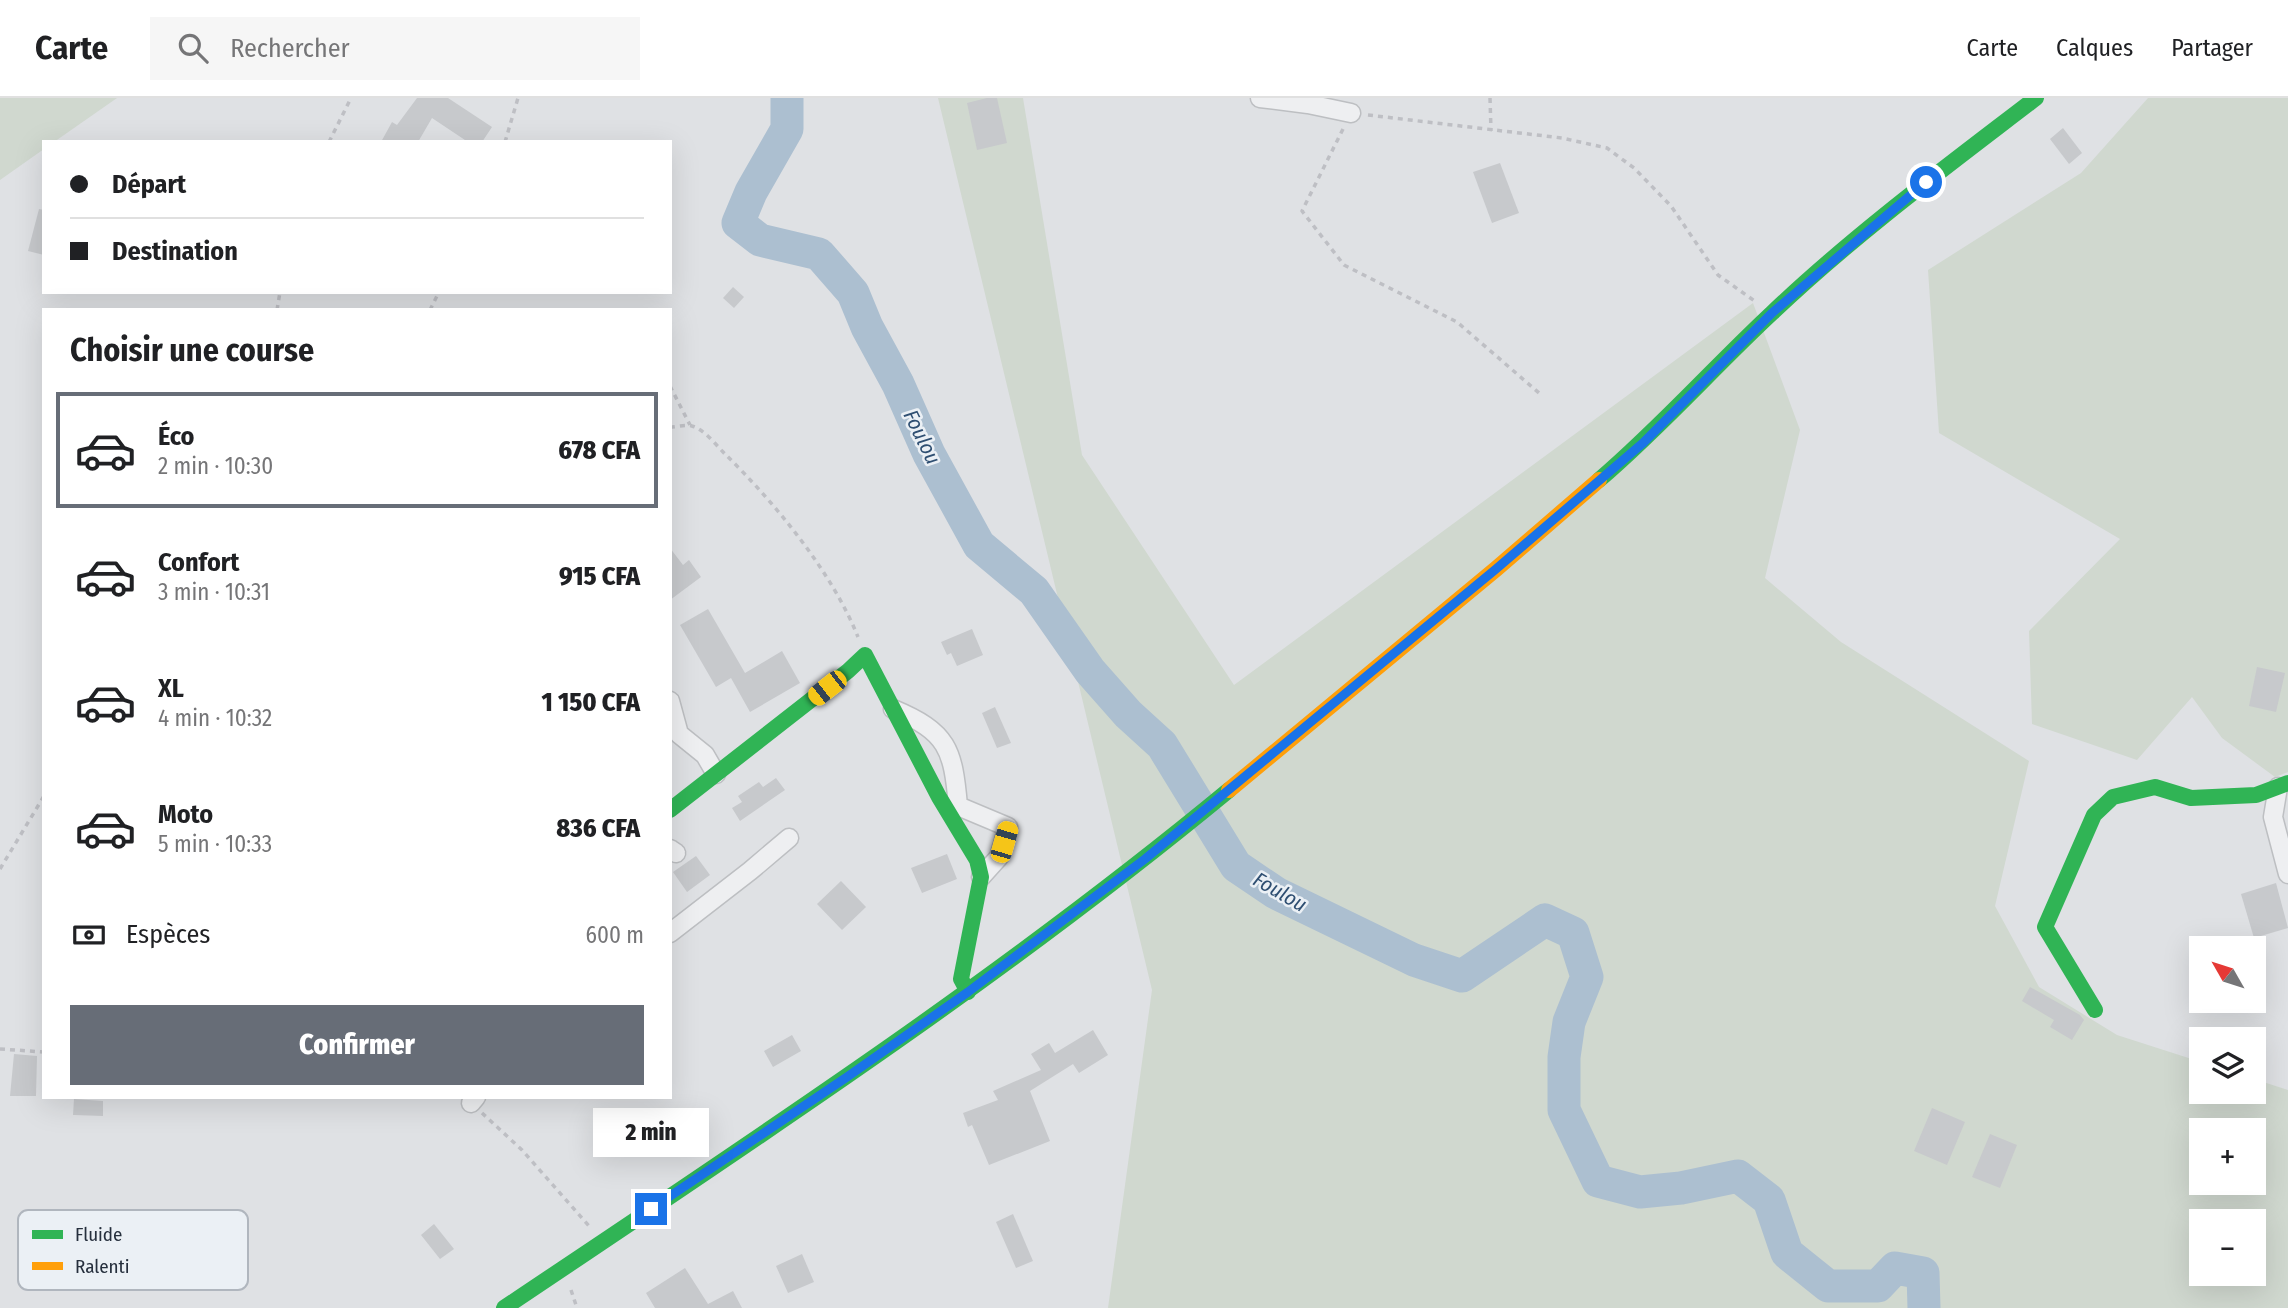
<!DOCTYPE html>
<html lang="fr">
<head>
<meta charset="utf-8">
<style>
  :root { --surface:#fff; --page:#f6f6f6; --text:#202124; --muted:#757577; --line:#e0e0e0; --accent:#676d77 }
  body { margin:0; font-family:"Fira Sans Condensed",sans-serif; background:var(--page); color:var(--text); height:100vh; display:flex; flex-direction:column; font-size:26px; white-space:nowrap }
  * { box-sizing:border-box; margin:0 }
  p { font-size:23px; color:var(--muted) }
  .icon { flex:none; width:38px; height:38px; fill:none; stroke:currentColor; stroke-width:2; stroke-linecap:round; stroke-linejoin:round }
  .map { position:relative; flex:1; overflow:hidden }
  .sheet { position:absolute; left:42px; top:210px; width:630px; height:791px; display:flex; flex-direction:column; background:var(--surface); border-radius:0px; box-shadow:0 7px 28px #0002 }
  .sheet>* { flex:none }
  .banner { position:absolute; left:42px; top:42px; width:630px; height:154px; border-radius:0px; box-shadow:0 7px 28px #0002; display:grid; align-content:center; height:154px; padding:0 28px; background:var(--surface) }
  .needle { width:46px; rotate:309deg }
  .buttons { position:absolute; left:2189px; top:838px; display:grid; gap:14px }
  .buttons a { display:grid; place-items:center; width:77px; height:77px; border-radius:0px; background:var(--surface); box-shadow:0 7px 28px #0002; font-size:35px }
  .end { position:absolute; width:32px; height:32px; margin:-16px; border:9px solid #1a73e8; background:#fff; box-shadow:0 0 0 4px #fff }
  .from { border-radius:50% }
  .bubble { position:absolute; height:49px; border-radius:0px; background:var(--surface); box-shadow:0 7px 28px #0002; font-size:23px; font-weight:800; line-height:49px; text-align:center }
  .car { position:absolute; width:21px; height:42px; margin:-21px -10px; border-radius:9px; box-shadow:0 0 5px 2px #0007; background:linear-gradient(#f5c518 24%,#345 0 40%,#f5c518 0 76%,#345 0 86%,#f5c518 0) }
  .banner b { display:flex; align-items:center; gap:24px; height:66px; font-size:26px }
  .banner b+b { border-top:2px solid var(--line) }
  .banner i { width:18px; height:18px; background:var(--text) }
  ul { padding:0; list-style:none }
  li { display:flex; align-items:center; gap:21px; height:116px; margin:0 14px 10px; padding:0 14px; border:4px solid transparent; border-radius:0px }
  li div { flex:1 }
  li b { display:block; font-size:26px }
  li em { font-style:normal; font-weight:800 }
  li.selected { border-color:var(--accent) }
  li>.icon { width:63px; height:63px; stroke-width:1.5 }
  h2 { padding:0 28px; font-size:32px; line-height:84px }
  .pay { display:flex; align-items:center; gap:18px; height:77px; padding:0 28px; font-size:26px }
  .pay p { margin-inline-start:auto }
  .action { display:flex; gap:14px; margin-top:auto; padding:14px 28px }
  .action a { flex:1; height:80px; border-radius:0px; background:var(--accent); color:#fff; font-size:28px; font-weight:800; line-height:80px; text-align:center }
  header { display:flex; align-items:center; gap:42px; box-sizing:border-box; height:98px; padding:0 35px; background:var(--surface); border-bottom:2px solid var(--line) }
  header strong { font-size:33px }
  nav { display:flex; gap:38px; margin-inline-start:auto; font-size:24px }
  .search { width:490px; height:63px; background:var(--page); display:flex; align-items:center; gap:18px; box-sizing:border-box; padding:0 24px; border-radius:0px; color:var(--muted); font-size:26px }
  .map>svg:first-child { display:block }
</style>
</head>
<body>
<header>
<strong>Carte</strong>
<div class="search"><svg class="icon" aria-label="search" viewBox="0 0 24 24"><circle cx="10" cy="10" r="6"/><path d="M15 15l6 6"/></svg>Rechercher</div>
<nav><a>Carte</a><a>Calques</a><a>Partager</a></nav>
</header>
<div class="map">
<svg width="2288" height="1210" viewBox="0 0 2288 1210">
  <rect width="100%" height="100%" fill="#dfe1e4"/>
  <g fill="#d0d8cf" fill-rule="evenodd">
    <path d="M0,0H117L54,44H44V51L0,82Z"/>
    <path d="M938,0H1023L1082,357L1234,587L1753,205L1800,332L1765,480L1841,544L2029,663L1995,808L2039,889L2117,937L2201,964L2202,994H2254V981L2288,992V1210H1108L1152,892ZM2202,1032H2254V1085H2202ZM2202,1124H2254V1176H2202Z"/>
    <path d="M2148,0H2288V674L2275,679L2222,640L2192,599L2137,662L2032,626L2029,533L2120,441L1939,335L1928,172L2081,75Z"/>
  </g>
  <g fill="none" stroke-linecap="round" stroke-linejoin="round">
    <path stroke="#acbfd0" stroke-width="33" d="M787,0V31L751,94L738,125L760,142L819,156L853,195L867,229L898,286L929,356L979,447L1034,493L1090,573L1128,616L1162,647L1236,768L1276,795L1414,862L1462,878L1545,822L1573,835L1587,879L1569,924L1564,959V1012L1598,1083L1640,1094L1681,1090L1738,1078L1769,1102L1787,1155L1828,1188H1878L1895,1170L1923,1175L1924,1210"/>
  </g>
  <g fill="#c7c9cc">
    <path d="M417,0H448L492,29L482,44H468L432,20L418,44H381L392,24L397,27Z"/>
    <path d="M987,0H997L1007,45L977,52L967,5Z"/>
    <path d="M2063,30L2082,55L2069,66L2050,41Z"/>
    <path d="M1500,65L1519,115L1492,125L1473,74Z"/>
    <path d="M39,111L44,112V157L28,153Z"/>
    <path d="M733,189L744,199L734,210L723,200Z"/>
    <path d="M670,450L683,467L689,462L701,479L670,502Z"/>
    <path d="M708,511L745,575L782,553L800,585L750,614L731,580L716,589L680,527Z"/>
    <path d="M972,531L983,557L957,568L951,555L947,557L941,544Z"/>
    <path d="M2257,569L2285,575L2276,614L2249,608Z"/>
    <path d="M995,609L1011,645L997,650L982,615Z"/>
    <path d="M776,680L785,692L740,723L732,710L742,704L738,698L759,684L763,689Z"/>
    <path d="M947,756L957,781L922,795L911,770Z"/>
    <path d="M696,758L710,777L687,794L673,774Z"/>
    <path d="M841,783L866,809L842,832L817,806Z"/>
    <path d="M2276,785L2288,830L2254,840L2241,796Z"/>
    <path d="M2030,889L2080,917L2084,922L2072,942L2050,929L2054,922L2022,903Z"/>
    <path d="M1093,932L1108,957L1079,975L1073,966L1030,993L1050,1043L989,1067L972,1027L968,1029L963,1015L998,1002L993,993L1041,972L1031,956L1049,945L1055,955Z"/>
    <path d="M792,937L801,953L773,969L764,953Z"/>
    <path d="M14,956L37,958L36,998H10Z"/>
    <path d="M74,1001L103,1003V1018L73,1017Z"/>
    <path d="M1932,1010L1965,1024L1947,1067L1914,1053Z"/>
    <path d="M1990,1036L2017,1047L2000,1090L1972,1079Z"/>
    <path d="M1013,1116L1033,1163L1016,1170L996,1124Z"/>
    <path d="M434,1126L454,1151L440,1161L421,1137Z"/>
    <path d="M802,1156L814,1184L788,1195L776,1168Z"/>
    <path d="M685,1170L708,1206L733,1193L742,1210H655L646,1195Z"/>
  </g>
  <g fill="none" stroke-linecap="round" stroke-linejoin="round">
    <defs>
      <g id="street">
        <path d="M1260,0L1308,6L1351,15"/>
        <path d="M670,603L679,636L705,657L716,676"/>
        <path d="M893,611C948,634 953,651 958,708L1008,729L999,759L981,779"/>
        <path d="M2278,689L2273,719L2288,776"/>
        <path d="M670,751L676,755"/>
        <path d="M670,835L750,773L789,740"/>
        <path d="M471,1005L476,999"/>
      </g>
    </defs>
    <use href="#street" stroke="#bdbfc2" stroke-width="21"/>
    <g stroke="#bebfc4" stroke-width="3.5" stroke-dasharray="5 5" stroke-linecap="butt">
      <path d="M1490,0L1491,33"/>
      <path d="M1368,17L1562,40L1607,50L1634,70L1671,108L1718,177L1756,204"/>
      <path d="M1343,31L1302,113L1344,167L1457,224L1539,295"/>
      <path d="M329,44L351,0"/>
      <path d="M505,44L518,0"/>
      <path d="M277,212L280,194"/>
      <path d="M430,212L439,194"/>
      <path d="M670,288L690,327"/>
      <path d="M670,329C677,329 686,326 692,328C705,332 715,346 725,356C775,405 832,474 858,539"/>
      <path d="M0,771L44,698"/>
      <path d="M0,951L44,954"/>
      <path d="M482,1015L522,1052L589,1128"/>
      <path d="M571,1192L577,1210"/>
    </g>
    <use href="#street" stroke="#eeeff1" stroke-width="18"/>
    <g stroke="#30b455" stroke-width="16">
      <path d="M1599,382C1660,330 1713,270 1772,215C1854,137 1946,69 2036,0"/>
      <path d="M670,712L848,573L865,557L939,699L977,762L981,779L961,881L968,894"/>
      <path d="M2095,912L2045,829L2094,717L2113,699L2155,689L2191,700L2256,697L2288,685"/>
      <path d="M504,1210C751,1044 999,882 1229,692"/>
    </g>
    <path stroke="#ff9f0a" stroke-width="16" d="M1229,692L1496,471L1599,382"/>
  </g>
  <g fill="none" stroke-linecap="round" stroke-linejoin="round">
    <path stroke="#1a73e8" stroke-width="9" d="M651,1111L847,979L968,894L1145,761L1496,471L1643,345L1772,215L1926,84"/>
  </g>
  <g text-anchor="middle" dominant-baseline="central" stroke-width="5" stroke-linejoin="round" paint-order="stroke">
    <g font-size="21" font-style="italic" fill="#2f4f72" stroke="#ebf0f5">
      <text transform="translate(922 339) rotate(64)">Foulou</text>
      <text transform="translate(1280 794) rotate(30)">Foulou</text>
    </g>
  </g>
  <rect x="18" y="1112" width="230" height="80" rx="10" fill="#ebf0f5" stroke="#b0b6be" stroke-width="2"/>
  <rect x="32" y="1132" width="31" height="9" fill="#30b455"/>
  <rect x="32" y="1164" width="31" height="8" fill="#ff9f0a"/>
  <g font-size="19" fill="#262f3d">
    <text x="75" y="1143">Fluide</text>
    <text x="75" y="1175">Ralenti</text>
  </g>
</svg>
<div class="buttons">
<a><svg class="needle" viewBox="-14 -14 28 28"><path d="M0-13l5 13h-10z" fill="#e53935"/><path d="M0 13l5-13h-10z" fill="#757577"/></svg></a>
<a><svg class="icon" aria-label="layers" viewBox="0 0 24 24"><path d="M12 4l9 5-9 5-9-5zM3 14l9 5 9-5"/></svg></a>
<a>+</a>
<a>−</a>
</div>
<i class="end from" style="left:1926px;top:84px"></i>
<i class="end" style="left:651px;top:1111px"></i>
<div class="bubble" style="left:593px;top:1010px;width:116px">2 min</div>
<i class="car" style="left:827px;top:590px;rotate:232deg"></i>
<i class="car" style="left:1004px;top:744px;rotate:16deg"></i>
<div class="banner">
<b><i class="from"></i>Départ</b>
<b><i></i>Destination</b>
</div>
<section class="sheet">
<h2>Choisir une course</h2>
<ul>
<li class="selected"><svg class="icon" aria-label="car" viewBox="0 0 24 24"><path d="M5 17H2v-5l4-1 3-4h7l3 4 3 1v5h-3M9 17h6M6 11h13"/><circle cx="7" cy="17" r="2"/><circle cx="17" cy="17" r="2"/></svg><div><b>Éco</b><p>2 min · 10:30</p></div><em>678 CFA</em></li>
<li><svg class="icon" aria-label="car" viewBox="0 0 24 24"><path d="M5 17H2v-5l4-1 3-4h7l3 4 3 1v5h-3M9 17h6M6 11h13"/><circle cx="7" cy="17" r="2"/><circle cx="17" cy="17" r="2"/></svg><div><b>Confort</b><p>3 min · 10:31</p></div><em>915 CFA</em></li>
<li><svg class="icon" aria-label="car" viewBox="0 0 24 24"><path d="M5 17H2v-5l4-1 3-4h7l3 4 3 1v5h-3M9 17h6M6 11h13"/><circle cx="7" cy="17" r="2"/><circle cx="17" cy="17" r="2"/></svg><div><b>XL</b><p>4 min · 10:32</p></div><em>1 150 CFA</em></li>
<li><svg class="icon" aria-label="car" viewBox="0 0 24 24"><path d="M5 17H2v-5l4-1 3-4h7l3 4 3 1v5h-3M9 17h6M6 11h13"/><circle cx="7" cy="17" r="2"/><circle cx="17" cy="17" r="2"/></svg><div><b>Moto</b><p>5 min · 10:33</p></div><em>836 CFA</em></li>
</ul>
<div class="pay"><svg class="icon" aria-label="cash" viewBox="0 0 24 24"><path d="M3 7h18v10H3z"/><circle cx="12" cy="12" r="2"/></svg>Espèces<p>600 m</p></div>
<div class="action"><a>Confirmer</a></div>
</section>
</div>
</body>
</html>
